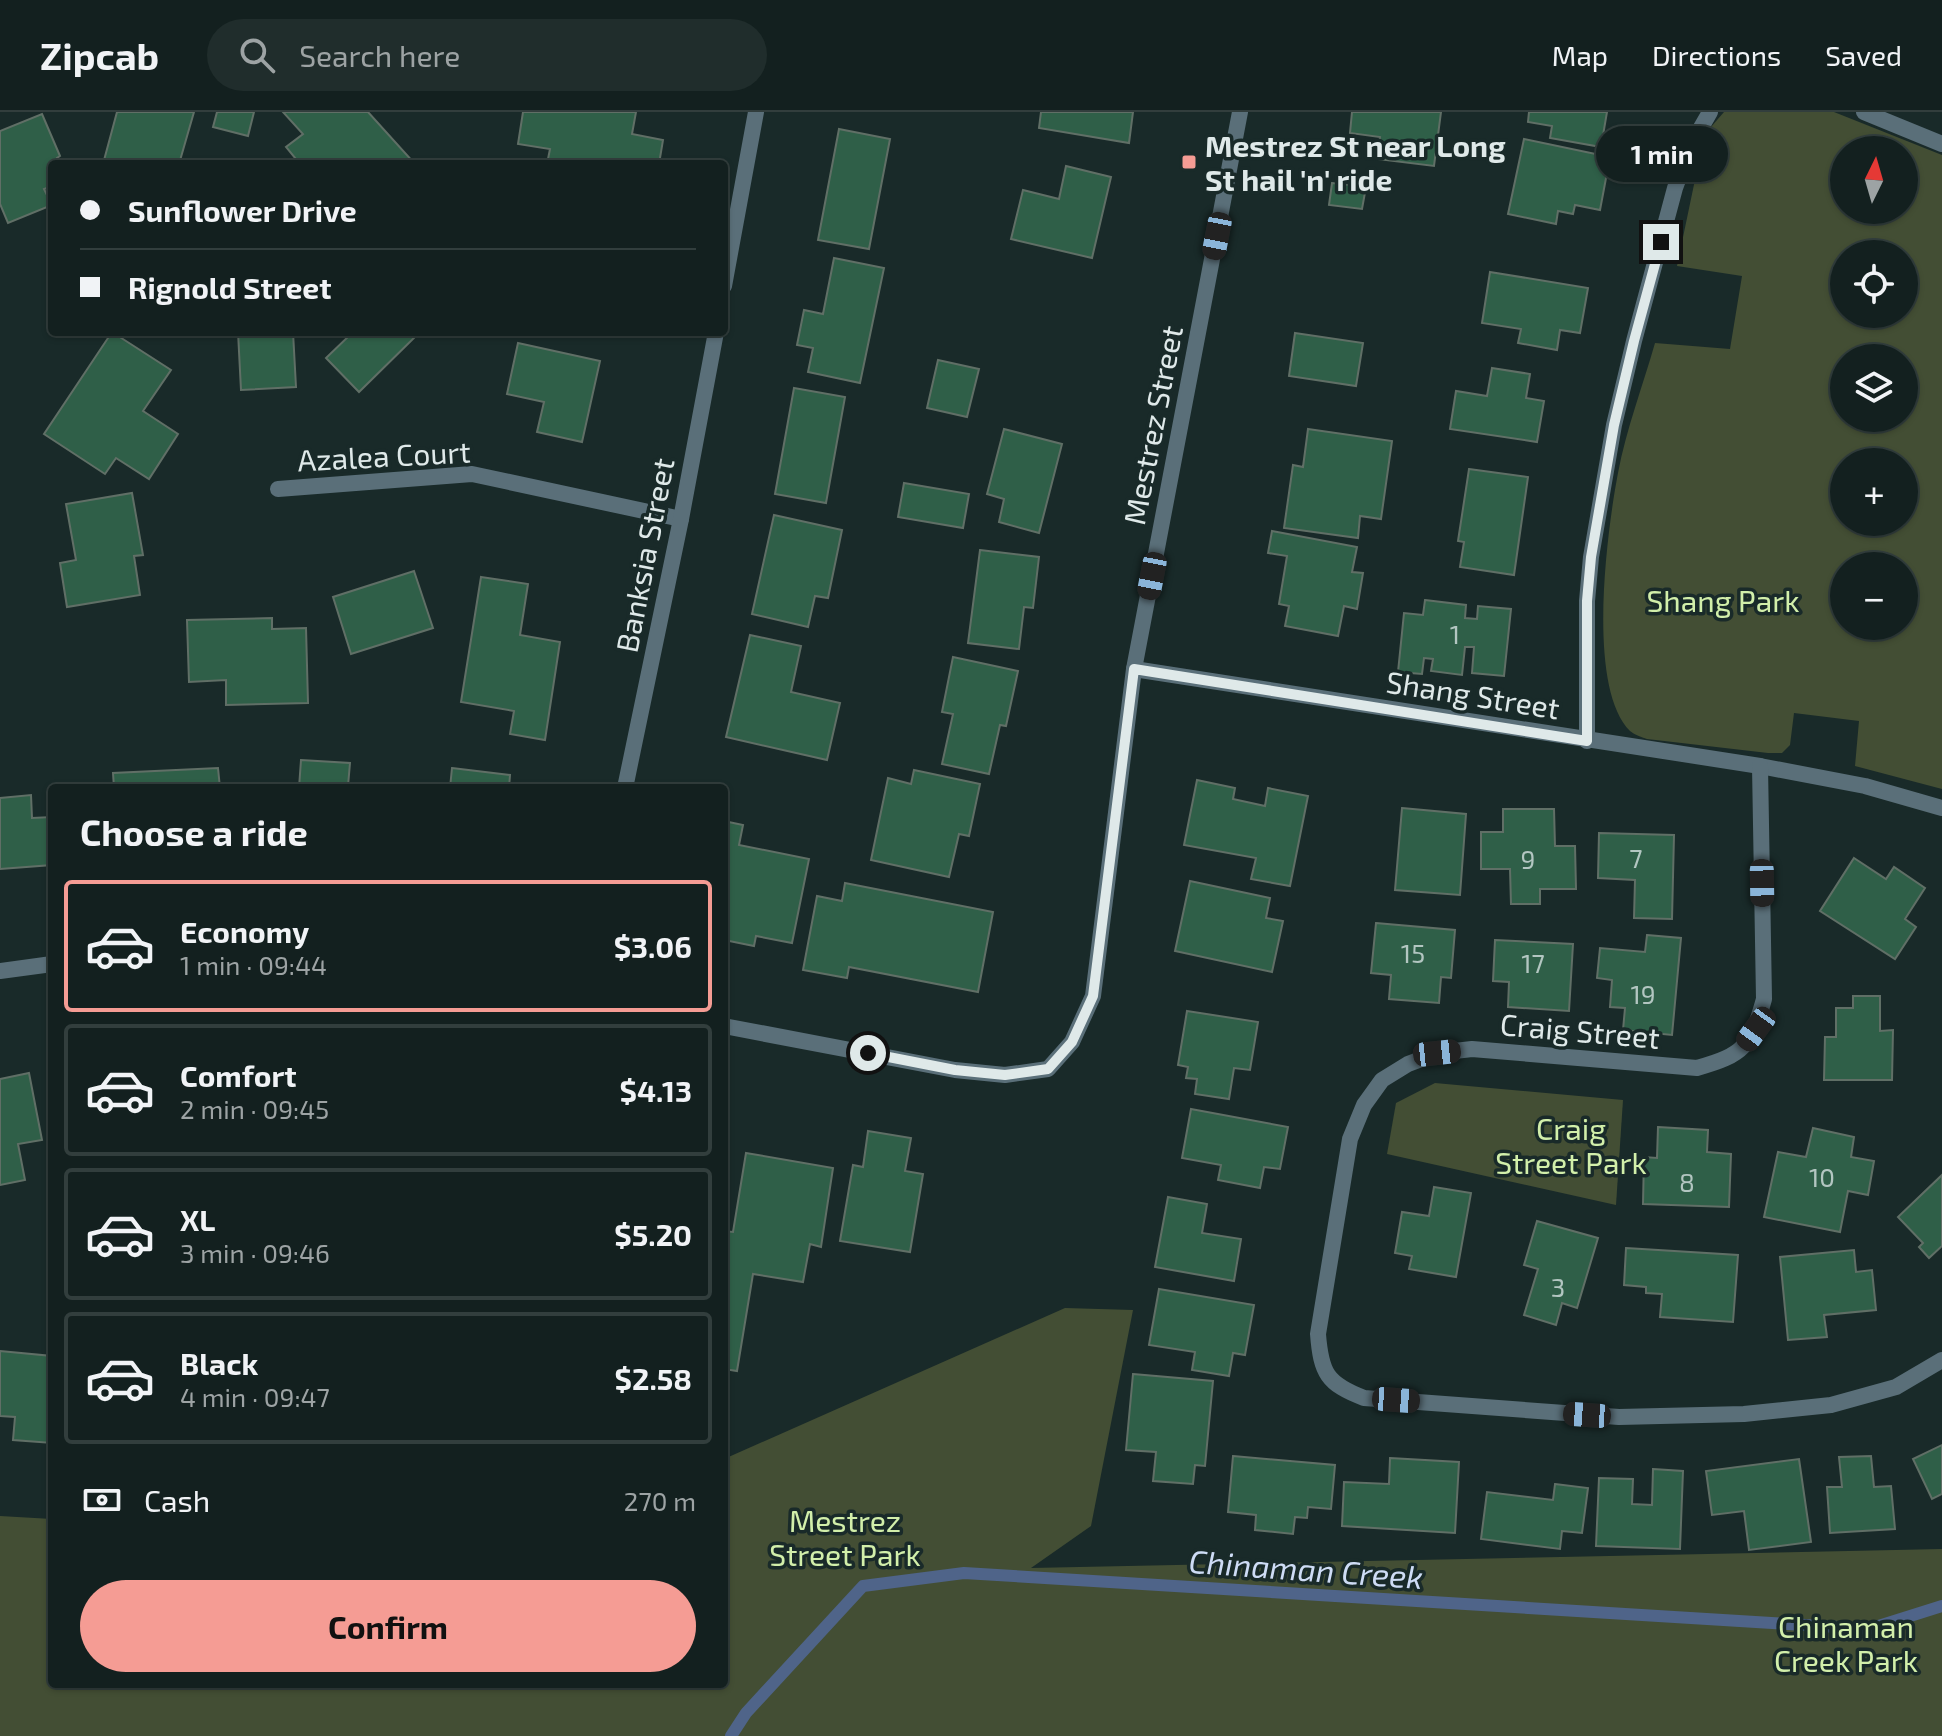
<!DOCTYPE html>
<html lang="en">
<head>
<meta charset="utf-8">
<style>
  :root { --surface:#13201f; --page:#202d2c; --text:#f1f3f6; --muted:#9da3a4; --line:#323e3d; --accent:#f59c94 }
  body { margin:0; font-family:"Exo 2",sans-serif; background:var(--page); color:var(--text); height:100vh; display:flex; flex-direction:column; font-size:30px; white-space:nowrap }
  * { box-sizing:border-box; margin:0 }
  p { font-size:26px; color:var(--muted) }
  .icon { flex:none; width:44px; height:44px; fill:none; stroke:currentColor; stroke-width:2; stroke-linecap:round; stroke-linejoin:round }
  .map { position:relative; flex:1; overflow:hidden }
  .sheet { position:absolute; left:48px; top:672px; width:680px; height:904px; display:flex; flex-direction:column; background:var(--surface); border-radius:8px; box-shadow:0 2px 6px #0004,0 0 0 2px var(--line) }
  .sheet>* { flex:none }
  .guide { position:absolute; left:48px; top:48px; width:680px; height:176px; border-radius:8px; box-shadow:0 2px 6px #0004,0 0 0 2px var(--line); display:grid; align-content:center; height:176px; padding:0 32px; background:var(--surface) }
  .needle { width:52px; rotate:5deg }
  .controls { position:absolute; left:1830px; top:24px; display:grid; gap:16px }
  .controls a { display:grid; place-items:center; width:88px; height:88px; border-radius:50%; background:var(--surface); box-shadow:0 2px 6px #0004,0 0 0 2px var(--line); font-size:40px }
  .end { position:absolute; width:36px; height:36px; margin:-18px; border:10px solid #dfe9e9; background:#111; box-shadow:0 0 0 4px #111 }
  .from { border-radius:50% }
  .bubble { position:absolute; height:56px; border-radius:28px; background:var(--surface); box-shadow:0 2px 6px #0004,0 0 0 2px var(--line); font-size:26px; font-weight:700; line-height:56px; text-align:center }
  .car { position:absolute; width:24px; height:48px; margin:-24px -12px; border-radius:10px; box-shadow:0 0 6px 2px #0007; background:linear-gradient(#222 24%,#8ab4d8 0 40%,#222 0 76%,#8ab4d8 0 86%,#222 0) }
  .guide b { display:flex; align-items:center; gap:28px; height:76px; font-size:30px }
  .guide b+b { border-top:2px solid var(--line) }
  .guide i { width:20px; height:20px; background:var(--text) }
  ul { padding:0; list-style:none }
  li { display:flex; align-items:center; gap:24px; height:132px; margin:0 16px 12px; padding:0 16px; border:4px solid var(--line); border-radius:8px }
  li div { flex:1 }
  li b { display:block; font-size:30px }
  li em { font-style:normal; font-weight:700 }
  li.current { border-color:var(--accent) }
  li>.icon { width:72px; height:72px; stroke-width:1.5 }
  h2 { padding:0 32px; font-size:36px; line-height:96px }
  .pay { display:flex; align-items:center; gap:20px; height:88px; padding:0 32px; font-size:30px }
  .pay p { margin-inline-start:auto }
  .primary-button { display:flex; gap:16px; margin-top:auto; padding:16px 32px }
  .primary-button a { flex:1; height:92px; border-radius:48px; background:var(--accent); color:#111; font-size:32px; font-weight:700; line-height:92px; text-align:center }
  header { display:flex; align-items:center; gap:48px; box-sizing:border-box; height:112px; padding:0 40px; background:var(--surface); border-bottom:2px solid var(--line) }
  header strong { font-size:38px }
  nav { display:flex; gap:44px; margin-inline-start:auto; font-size:28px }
  .search { width:560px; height:72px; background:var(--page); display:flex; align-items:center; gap:20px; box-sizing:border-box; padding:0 28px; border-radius:44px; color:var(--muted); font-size:30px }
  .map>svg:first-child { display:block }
</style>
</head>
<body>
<header>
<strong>Zipcab</strong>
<div class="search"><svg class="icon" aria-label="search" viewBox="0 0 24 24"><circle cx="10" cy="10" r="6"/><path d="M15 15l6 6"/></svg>Search here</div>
<nav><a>Map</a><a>Directions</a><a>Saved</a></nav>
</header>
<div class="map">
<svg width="1942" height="1624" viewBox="0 0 1942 1624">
  <rect width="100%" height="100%" fill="#192a29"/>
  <g fill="#434e34" fill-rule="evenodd">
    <path d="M1724,0H1834L1942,43V677L1855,654L1859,609L1794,601L1790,633L1782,641H1768L1647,627C1641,625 1635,623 1630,619C1586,575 1607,419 1618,361C1626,318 1643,273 1655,231L1730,237L1742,164L1677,154L1701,39L1711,15ZM1844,38H1904V98H1844ZM1844,142H1904V202H1844ZM1844,246H1904V306H1844ZM1844,350H1904V410H1844ZM1844,454H1904V514H1844Z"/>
    <path d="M1435,971L1623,988L1616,1093L1387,1042L1396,991Z"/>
    <path d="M1065,1196L1133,1198L1091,1414L1031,1456L1942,1437V1624H0V1404L52,1407V1572H724V1347Z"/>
  </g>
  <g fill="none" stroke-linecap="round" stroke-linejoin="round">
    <path stroke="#4f6489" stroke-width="12" d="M731,1624L746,1601L863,1474L964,1461L1869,1517L1942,1494"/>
  </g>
  <g fill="#2f5f48" stroke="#606f66" stroke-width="2">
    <path d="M117,0H194L179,52H103Z"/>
    <path d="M217,0H254L248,24L213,15Z"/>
    <path d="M283,0H368L415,52H300L286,35L303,22Z"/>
    <path d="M523,0H636L632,22L663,28L659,52H547L550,37L518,32Z"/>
    <path d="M1041,0H1133L1129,31L1039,16Z"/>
    <path d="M1352,0H1441L1434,54L1377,47L1380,25L1350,21Z"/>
    <path d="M1529,0H1607L1601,35L1550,26L1552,14L1528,10Z"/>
    <path d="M42,2L60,44L57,46L59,52H52V74L44,77L52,93L8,111L0,92V19Z"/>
    <path d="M839,17L890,27L869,137L818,128Z"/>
    <path d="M1524,27L1610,45L1600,98L1575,93L1573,102L1558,99L1556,112L1508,102Z"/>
    <path d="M1066,54L1111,65L1092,146L1011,127L1023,78L1059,87Z"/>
    <path d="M1332,71L1366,75L1362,97L1329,93Z"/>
    <path d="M834,146L884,156L860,271L808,260L813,236L797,233L804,198L823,202Z"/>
    <path d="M1490,160L1588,176L1580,221L1560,218L1557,238L1518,231L1521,217L1482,211Z"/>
    <path d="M112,220L171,258L143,299L178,322L149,367L116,346L105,362L44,322Z"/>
    <path d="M238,220H293L296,275L241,278Z"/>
    <path d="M353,220H420L359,280L326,246Z"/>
    <path d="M1295,221L1363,231L1356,274L1289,264Z"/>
    <path d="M518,231L600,249L582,330L537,320L544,290L507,282Z"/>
    <path d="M938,248L979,257L967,305L927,296Z"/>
    <path d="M1492,256L1530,262L1526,286L1544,289L1537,330L1450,317L1456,279L1487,284Z"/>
    <path d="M794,276L845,285L826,391L775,382Z"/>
    <path d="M1004,317L1062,332L1039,421L999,410L1004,387L987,382Z"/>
    <path d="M1308,317L1392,329L1381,407L1360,404L1358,426L1284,416L1293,353L1303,355Z"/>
    <path d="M1469,357L1528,365L1514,463L1460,455L1464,430L1458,429Z"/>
    <path d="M904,371L969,382L963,416L898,405Z"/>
    <path d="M132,381L143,443L134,444L140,483L67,495L60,451L76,448L66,392Z"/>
    <path d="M774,403L842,418L828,486L815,484L808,515L752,502Z"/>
    <path d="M1272,419L1357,435L1352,460L1363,461L1357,497L1344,494L1338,524L1285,514L1289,494L1279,492L1287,444L1268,441Z"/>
    <path d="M980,438L1039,445L1033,496L1024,495L1019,537L968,531Z"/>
    <path d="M414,459L433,516L351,542L333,485Z"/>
    <path d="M481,465L528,472L520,523L560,530L545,628L510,622L514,599L461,590Z"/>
    <path d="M1425,488L1466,493L1465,506L1477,507L1478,494L1511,497L1504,564L1472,561L1474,535H1465L1462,563L1431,559L1433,547L1424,546L1422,562L1398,560L1404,501L1423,503Z"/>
    <path d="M272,506V517L306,516L308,591L226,593V568L189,570L187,508Z"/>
    <path d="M750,523L801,534L791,580L840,591L827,648L726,625Z"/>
    <path d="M953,545L1018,559L1006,614L1000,613L989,662L942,652L953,602L942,600Z"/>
    <path d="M301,648L350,651L348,674L373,676H276V674L299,676Z"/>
    <path d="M218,656L220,676H114L113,661Z"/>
    <path d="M452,656L510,663L509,676H450Z"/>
    <path d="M914,658L980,672L969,724L959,722L949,765L871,748L888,666L911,672Z"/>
    <path d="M1197,668L1235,676L1233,687L1265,694L1268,676L1308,684L1290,774L1251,767L1256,746L1184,733Z"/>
    <path d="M31,683L32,706L52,705V753L0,757V686Z"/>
    <path d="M1402,696L1466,702L1460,783L1395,778Z"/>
    <path d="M1503,697H1554L1555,734H1575L1576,777H1540V792H1511L1510,757H1481V720H1503Z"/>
    <path d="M724,709L743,713L739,733L809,747L792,831L756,824L754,834L724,828Z"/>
    <path d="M1599,721L1674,723L1672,807L1634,806L1635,768L1598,766Z"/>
    <path d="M1854,746L1886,767L1894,755L1925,776L1905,807L1916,815L1895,847L1820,799Z"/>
    <path d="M1190,769L1270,786L1266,806L1283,809L1272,860L1175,839Z"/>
    <path d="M845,771L993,800L978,880L849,855L847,866L803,858L817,784L842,789Z"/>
    <path d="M1376,811L1455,818L1451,866L1441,865L1439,891L1389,887L1391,863L1371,861Z"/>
    <path d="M1647,823L1681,826L1672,923L1623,918L1625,896L1610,895L1612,868L1597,866L1600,836L1645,840Z"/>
    <path d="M1495,828L1573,832L1569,899L1508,895L1509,870L1493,869Z"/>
    <path d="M1853,884H1880V919L1893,918L1892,968H1824L1825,925H1836V896H1853Z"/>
    <path d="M1187,899L1258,910L1250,958L1234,956L1229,987L1195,982L1197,967L1186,966L1188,955L1178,953Z"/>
    <path d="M29,961L42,1028L18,1032L25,1068L0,1073V967Z"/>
    <path d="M1191,997L1288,1015L1280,1057L1264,1055L1260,1076L1218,1068L1221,1053L1182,1046Z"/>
    <path d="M1658,1015L1708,1018L1707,1040L1731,1042L1729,1095L1643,1092L1644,1045L1657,1046Z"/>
    <path d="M1813,1016L1854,1025L1851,1045L1874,1049L1868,1083L1848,1079L1840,1120L1764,1105L1778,1040L1806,1045Z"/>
    <path d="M868,1019L911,1026L905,1059L923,1062L910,1140L840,1129L853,1053L863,1055Z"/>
    <path d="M746,1041L833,1056L821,1135L810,1132L803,1170L753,1162L737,1259L724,1257V1119L733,1120Z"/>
    <path d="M1942,1063V1134L1929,1146L1919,1135L1923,1131L1898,1105Z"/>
    <path d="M1434,1075L1471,1081L1456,1165L1409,1157L1412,1144L1395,1141L1402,1100L1429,1104Z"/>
    <path d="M1168,1085L1207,1092L1202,1121L1241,1127L1234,1169L1155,1155Z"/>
    <path d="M1537,1109L1598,1126L1577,1196L1562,1191L1556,1213L1524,1203L1538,1157L1524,1153Z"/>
    <path d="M1626,1136L1738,1143L1733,1210L1660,1205L1662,1182L1646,1181V1175L1624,1173Z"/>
    <path d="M1854,1138L1856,1160L1872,1158L1876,1198L1824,1203L1827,1225L1788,1228L1780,1145Z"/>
    <path d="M1159,1177L1254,1193L1245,1243L1233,1241L1229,1264L1192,1258L1195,1240L1149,1233Z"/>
    <path d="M0,1239L52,1244V1331L13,1328L15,1305L0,1304Z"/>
    <path d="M1133,1262L1213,1269L1205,1354L1195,1353L1193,1372L1153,1369L1156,1340L1126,1338Z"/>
    <path d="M1942,1333V1382L1932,1387L1913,1347Z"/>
    <path d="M1233,1344L1335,1353L1331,1397L1308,1395L1307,1406L1295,1405L1293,1422L1255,1418L1256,1403L1228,1400Z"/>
    <path d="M1871,1344L1874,1375L1891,1374L1895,1417L1830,1421L1827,1375H1842L1839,1345Z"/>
    <path d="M1390,1346L1459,1350L1455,1421L1342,1414L1344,1370L1389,1372Z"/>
    <path d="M1799,1347L1811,1430L1749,1438L1744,1399L1712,1403L1706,1359Z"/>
    <path d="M1653,1357L1683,1359L1680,1437L1596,1434L1599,1366L1633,1367L1632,1392L1652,1393Z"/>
    <path d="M1555,1372L1588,1376L1582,1421L1562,1419L1560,1437L1481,1427L1487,1380L1553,1388Z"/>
  </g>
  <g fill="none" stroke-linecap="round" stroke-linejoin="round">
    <g stroke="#5a6f79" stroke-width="16">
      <path d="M1864,0L1942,32"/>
      <path d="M724,174L756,0"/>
      <path d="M278,377L472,362L681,407"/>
      <path d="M1134,557L1760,654L1865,674L1942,696"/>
      <path d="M1587,629V489L1591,445L1614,313L1634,229L1675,76L1691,33L1710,0"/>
      <path d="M1760,654L1764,887C1751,934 1744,943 1697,956L1472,937L1437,941L1408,952L1382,968L1364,993L1350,1027L1318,1222C1321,1261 1327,1272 1364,1286L1619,1305L1744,1302L1831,1293L1896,1275L1942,1248"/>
      <path d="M625,676L681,407L716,220"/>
      <path d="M0,859L52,852"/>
      <path d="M724,914L955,958L1005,963L1048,957L1072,930L1093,884L1134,557L1240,0"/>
    </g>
  </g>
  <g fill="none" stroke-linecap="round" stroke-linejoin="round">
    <path stroke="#dfe9e9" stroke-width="10" d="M868,941L955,958L1005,963L1048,957L1072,930L1093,884L1134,557L1587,629V489L1591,445L1614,313L1634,229L1661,130"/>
  </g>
  <rect fill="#f59c94" stroke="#192a29" stroke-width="3" x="1181" y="42" width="16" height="16" rx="4"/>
  <g text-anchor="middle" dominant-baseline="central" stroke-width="7" stroke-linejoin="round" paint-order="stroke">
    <g font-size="26" fill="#b3c6c1">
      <text x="1455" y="521">1</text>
      <text x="1636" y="745">7</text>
      <text x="1528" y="746">9</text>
      <text x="1413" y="840">15</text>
      <text x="1533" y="850">17</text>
      <text x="1643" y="881">19</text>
      <text x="1822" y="1064">10</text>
      <text x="1687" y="1069">8</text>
      <text x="1558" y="1174">3</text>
    </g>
    <g font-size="30" font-weight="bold" fill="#dfe9e9" stroke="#192a29" text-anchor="start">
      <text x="1205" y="33">Mestrez St near Long<tspan x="1205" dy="34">St hail 'n' ride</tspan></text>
    </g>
    <g font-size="30" fill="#dfe9e9" stroke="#192a29">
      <text transform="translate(1152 313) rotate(-79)">Mestrez Street</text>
      <text transform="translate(384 343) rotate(-3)">Azalea Court</text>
      <text transform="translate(644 443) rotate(-79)">Banksia Street</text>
      <text transform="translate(1473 582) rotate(9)">Shang Street</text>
      <text transform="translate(1580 918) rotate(5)">Craig Street</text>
    </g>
    <g font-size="30" fill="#d2efaa" stroke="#192a29">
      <text x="1723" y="488">Shang Park</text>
      <text x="1571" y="1016">Craig<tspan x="1571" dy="34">Street Park</tspan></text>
      <text x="845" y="1408">Mestrez<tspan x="845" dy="34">Street Park</tspan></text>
      <text x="1846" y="1514">Chinaman<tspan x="1846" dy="34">Creek Park</tspan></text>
    </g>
    <g font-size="32" font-style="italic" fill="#cedcf5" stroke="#192a29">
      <text transform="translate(1306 1456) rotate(4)">Chinaman Creek</text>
    </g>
  </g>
</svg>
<div class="controls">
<a><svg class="needle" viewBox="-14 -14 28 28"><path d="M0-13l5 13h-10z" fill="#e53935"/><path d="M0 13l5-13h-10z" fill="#9da3a4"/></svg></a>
<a><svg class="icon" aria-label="locate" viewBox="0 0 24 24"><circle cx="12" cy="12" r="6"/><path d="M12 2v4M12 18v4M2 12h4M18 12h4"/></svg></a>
<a><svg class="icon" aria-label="layers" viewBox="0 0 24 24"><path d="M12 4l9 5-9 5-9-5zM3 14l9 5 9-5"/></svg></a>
<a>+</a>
<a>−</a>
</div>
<i class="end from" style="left:868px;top:941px"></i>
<i class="end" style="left:1661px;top:130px"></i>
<div class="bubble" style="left:1596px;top:14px;width:132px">1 min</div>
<i class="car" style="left:1217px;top:124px;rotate:191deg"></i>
<i class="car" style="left:1152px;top:464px;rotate:191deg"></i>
<i class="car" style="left:1762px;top:771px;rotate:179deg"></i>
<i class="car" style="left:1756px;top:917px;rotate:216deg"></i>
<i class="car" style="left:1437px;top:941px;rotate:84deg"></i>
<i class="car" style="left:1396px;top:1288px;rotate:94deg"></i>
<i class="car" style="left:1587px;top:1303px;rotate:274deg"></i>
<div class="guide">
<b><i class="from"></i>Sunflower Drive</b>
<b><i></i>Rignold Street</b>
</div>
<section class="sheet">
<h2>Choose a ride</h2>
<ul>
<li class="current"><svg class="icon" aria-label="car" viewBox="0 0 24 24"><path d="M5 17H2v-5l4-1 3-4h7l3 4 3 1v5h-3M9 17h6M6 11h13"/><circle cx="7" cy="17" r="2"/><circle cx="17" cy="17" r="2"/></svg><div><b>Economy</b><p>1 min · 09:44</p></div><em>$3.06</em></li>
<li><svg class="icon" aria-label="car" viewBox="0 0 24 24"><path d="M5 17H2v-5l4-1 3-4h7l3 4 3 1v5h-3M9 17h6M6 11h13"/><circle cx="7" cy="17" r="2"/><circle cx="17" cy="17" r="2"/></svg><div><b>Comfort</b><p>2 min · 09:45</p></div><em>$4.13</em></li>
<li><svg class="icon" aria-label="car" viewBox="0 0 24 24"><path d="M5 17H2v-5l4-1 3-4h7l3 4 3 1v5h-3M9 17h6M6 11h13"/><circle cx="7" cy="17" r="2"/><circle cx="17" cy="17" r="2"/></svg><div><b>XL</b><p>3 min · 09:46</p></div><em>$5.20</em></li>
<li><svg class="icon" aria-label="car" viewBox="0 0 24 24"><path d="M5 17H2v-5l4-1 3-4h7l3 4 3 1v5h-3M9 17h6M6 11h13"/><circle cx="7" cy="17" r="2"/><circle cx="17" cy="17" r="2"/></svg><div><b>Black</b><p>4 min · 09:47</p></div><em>$2.58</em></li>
</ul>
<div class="pay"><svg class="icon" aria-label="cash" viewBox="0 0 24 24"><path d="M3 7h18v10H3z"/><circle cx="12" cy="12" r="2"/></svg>Cash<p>270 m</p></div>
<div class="primary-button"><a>Confirm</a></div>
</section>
</div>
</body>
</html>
